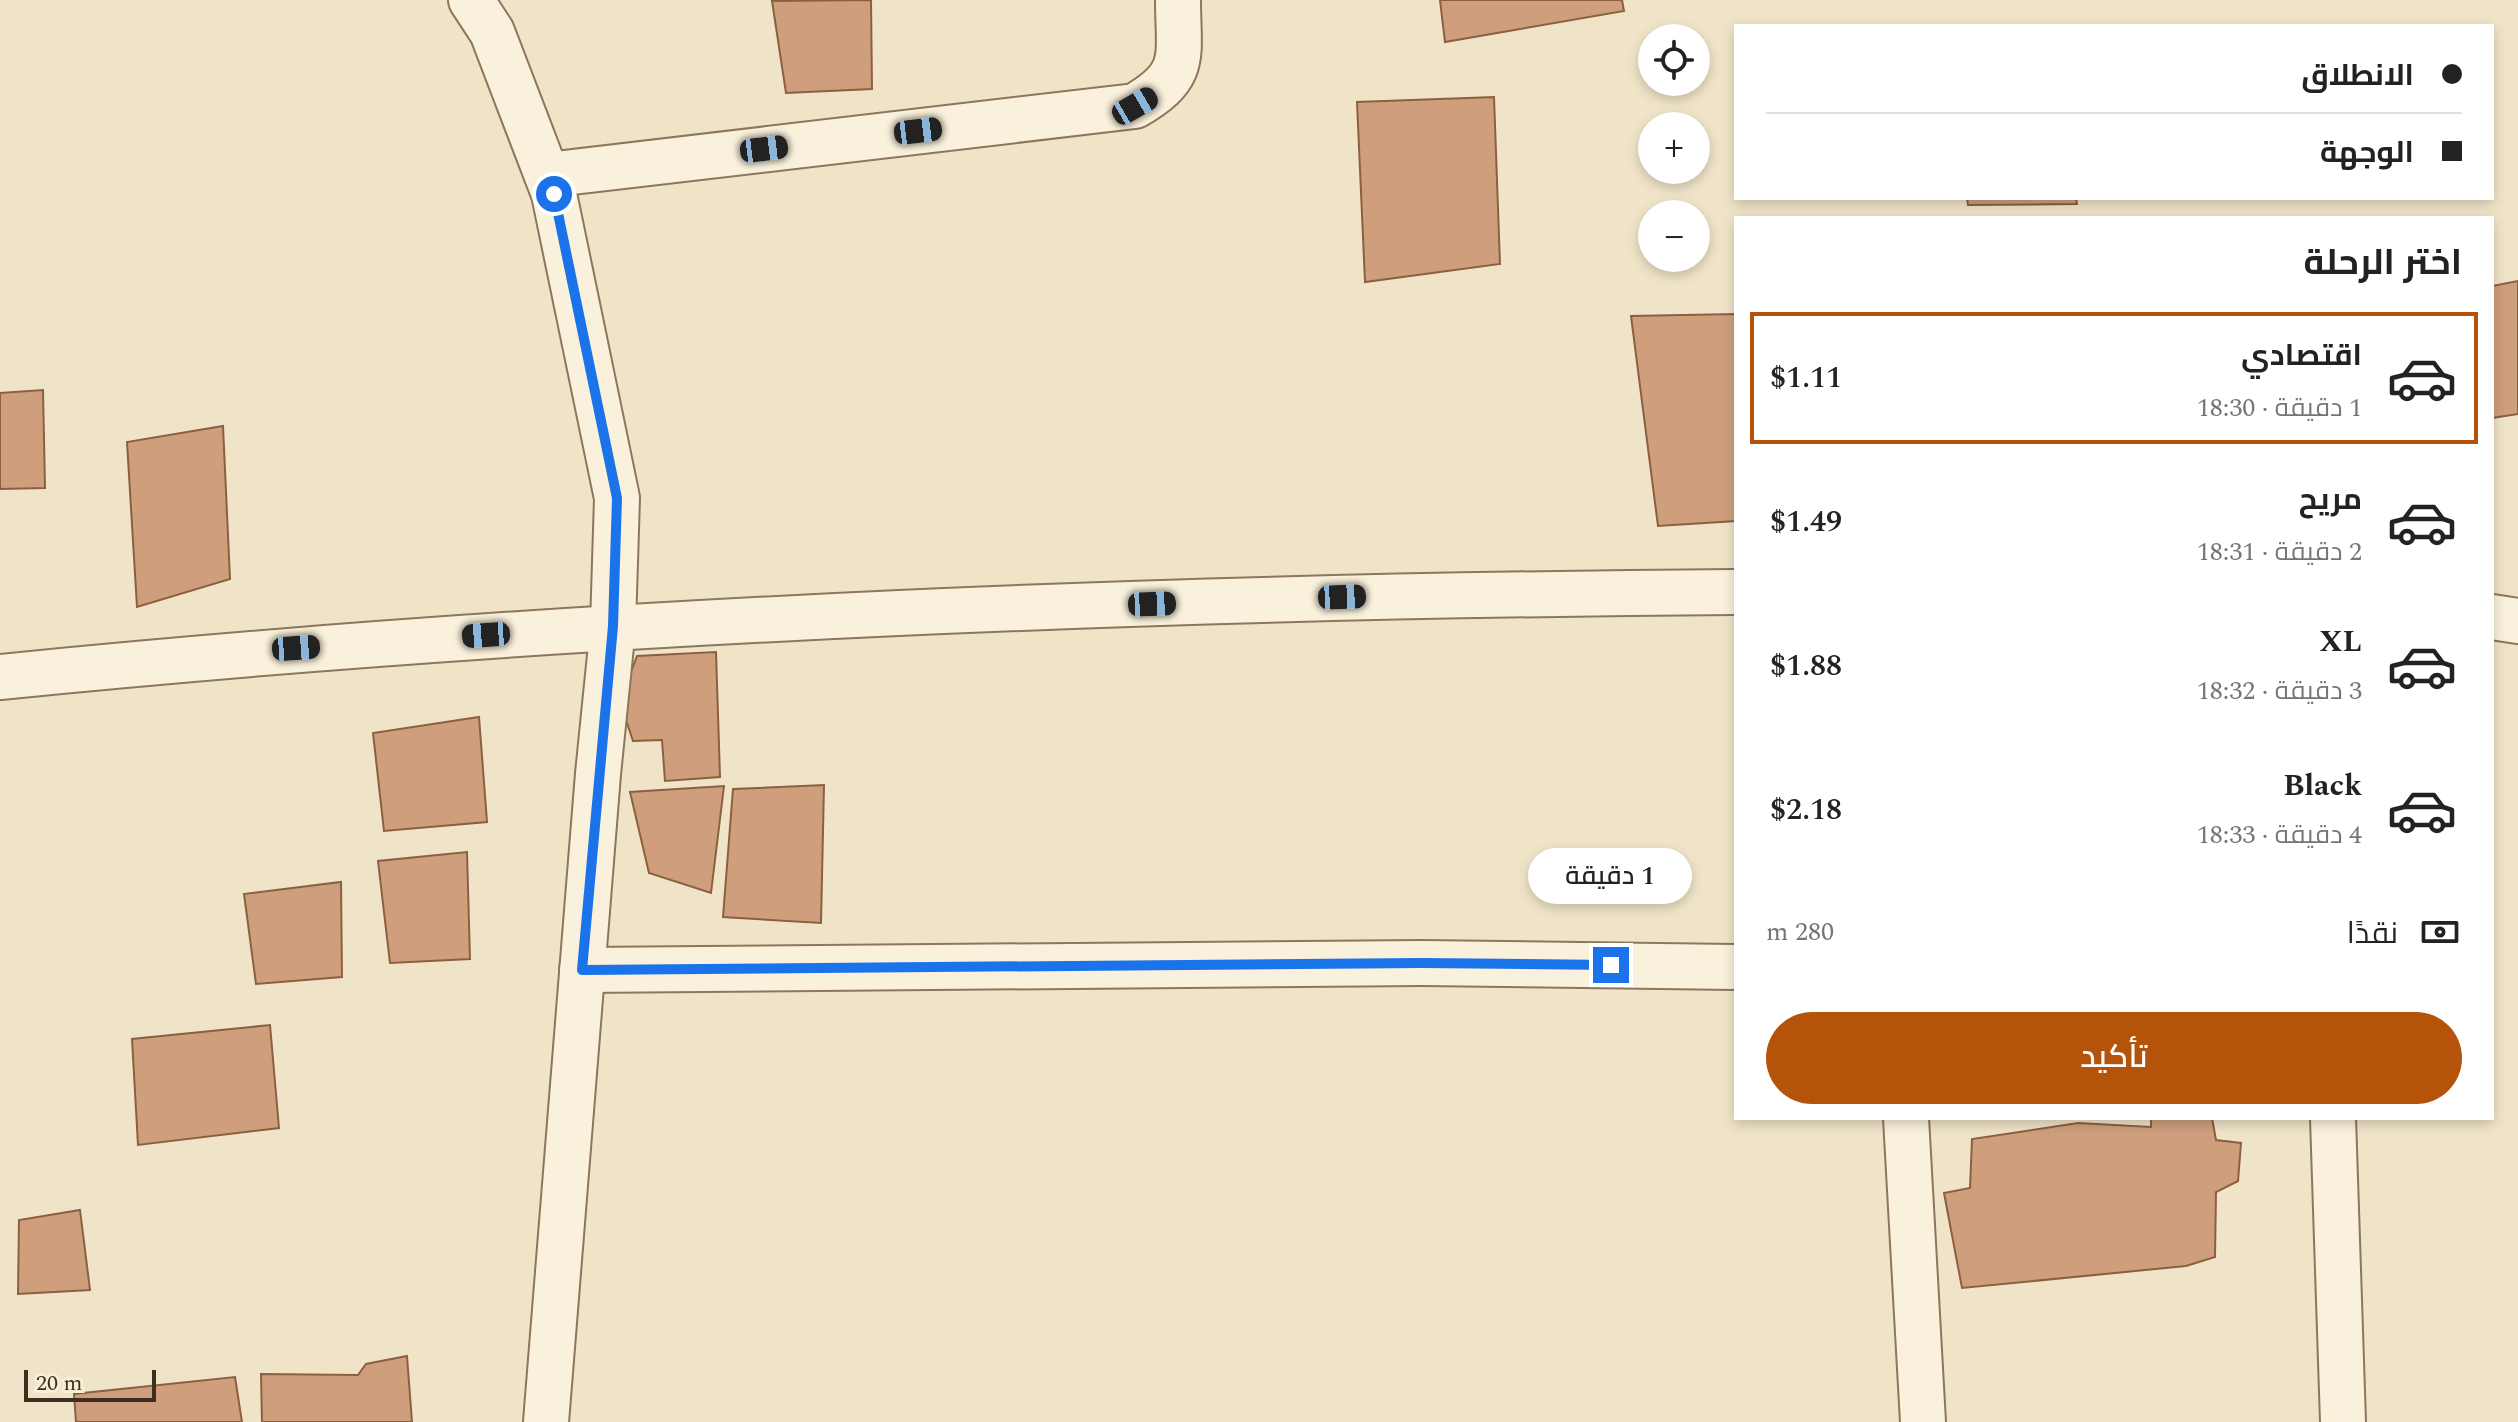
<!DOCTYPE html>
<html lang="ar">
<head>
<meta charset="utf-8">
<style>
  :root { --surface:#fff; --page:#f2f2f2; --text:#222; --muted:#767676; --line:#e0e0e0; --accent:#b45309 }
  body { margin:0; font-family:Spectral,Cairo,serif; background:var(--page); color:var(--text); direction:rtl; height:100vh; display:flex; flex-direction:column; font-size:30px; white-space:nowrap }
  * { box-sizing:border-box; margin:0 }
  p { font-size:26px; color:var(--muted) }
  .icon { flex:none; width:44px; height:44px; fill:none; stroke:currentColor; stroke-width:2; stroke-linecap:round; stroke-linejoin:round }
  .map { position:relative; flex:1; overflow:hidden; direction:ltr }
  .side { position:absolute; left:1734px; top:216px; width:760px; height:904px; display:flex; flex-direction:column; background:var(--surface); border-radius:0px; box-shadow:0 4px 12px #0003; direction:rtl }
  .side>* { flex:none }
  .banner { position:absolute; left:1734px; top:24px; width:760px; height:176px; border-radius:0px; box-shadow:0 4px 12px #0003; direction:rtl; display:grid; align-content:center; height:176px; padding:0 32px; background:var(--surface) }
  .tools { position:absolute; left:1638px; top:24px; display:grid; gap:16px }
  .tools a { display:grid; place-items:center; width:72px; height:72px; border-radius:50%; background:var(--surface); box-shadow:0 4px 12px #0003; font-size:40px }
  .scale { position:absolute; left:24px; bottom:20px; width:132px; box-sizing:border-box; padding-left:8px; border:4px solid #3d2e20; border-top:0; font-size:22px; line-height:28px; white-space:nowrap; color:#3d2e20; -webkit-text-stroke:6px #f7eed8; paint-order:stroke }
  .end { position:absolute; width:36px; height:36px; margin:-18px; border:10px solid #1a73e8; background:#fff; box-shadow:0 0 0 4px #fff }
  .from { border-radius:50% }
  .bubble { position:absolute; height:56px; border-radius:28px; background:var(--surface); box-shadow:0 4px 12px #0003; font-size:26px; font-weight:600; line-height:56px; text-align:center; direction:rtl }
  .car { position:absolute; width:24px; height:48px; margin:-24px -12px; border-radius:10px; box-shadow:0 0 6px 2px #0007; background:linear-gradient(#222 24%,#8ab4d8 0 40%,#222 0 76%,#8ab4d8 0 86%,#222 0) }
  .banner b { display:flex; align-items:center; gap:28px; height:76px; font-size:30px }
  .banner b+b { border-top:2px solid var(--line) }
  .banner i { width:20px; height:20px; background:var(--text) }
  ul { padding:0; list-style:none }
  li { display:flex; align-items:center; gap:24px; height:132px; margin:0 16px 12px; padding:0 16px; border:4px solid transparent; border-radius:0px }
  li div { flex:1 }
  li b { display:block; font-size:30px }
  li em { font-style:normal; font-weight:600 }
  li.selected { border-color:var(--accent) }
  li>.icon { width:72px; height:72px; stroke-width:1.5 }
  h2 { padding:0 32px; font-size:36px; line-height:96px }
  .pay { display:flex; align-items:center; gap:20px; height:88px; padding:0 32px; font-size:30px }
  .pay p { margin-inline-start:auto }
  .primary-button { display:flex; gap:16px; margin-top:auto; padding:16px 32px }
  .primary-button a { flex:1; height:92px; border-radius:48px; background:var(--accent); color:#fff; font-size:32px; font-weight:600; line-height:92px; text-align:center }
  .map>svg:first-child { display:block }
</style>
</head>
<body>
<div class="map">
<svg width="2518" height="1422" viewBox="0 0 2518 1422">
  <rect width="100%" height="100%" fill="#f0e4c8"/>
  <g fill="#cf9f7d" stroke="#8d5f41" stroke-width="2">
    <path d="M871,0L872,89L786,93L772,1Z"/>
    <path d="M1440,0H1622L1624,11L1445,42Z"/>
    <path d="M1494,97L1500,264L1365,282L1357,102Z"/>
    <path d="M1967,198H2076L2077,204L1968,205Z"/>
    <path d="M2518,281V414L2492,418V286Z"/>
    <path d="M1736,314V521L1658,526L1631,316Z"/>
    <path d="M43,390L45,488L0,489V393Z"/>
    <path d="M223,426L230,579L137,607L127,442Z"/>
    <path d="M716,652L720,777L665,781L662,740L633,741L620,702L637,656Z"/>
    <path d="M479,717L487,822L384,831L373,733Z"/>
    <path d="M824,785L821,923L723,917L733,789Z"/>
    <path d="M724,786L711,893L649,873L630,792Z"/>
    <path d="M467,852L470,959L390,963L378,861Z"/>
    <path d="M341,882L342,977L256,984L244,894Z"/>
    <path d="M270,1025L279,1128L138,1145L132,1039Z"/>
    <path d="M2151,1118H2212L2216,1140L2241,1143L2238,1181L2216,1192L2215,1257L2186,1266L1962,1288L1944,1193L1970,1188L1972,1139L2078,1123L2151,1127Z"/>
    <path d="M80,1210L90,1290L18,1294L19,1220Z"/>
    <path d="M407,1356L412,1422H262L261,1374L358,1375L366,1364Z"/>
    <path d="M235,1377L242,1422H76L74,1394Z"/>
  </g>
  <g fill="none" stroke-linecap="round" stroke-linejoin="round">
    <defs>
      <g id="minor">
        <path d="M471,0L492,32L554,194L617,498L613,626L598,774L546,1422"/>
        <path d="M547,175L1135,106C1189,75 1178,56 1178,0"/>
        <path d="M2492,617L2518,621"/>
        <path d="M0,677C577,619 1157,596 1736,592"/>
        <path d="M582,970L1422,963L1736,967"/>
        <path d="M1906,1118L1923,1422"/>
        <path d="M2333,1118L2343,1422"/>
      </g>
    </defs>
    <use href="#minor" stroke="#8d765c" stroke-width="48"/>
    <use href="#minor" stroke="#faf1dc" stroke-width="44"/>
  </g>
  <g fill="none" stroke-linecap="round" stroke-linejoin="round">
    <path stroke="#1a73e8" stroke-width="10" d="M554,194L617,498L613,626L582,970L1422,963L1611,965"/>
  </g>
</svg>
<div class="tools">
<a><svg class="icon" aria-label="locate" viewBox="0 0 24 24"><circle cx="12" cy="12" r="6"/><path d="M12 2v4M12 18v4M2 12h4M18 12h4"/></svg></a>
<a>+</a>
<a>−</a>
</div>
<div class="scale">20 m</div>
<i class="end from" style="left:554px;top:194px"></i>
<i class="end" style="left:1611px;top:965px"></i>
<div class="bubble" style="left:1528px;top:848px;width:164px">1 دقيقة</div>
<i class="car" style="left:1135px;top:106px;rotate:60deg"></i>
<i class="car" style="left:918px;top:131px;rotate:83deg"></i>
<i class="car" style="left:764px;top:149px;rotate:83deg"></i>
<i class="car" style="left:1342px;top:597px;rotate:88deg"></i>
<i class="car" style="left:1152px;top:604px;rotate:88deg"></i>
<i class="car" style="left:486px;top:635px;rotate:266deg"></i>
<i class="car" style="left:296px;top:648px;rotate:86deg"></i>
<div class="banner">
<b><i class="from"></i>الانطلاق</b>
<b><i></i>الوجهة</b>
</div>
<section class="side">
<h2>اختر الرحلة</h2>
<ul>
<li class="selected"><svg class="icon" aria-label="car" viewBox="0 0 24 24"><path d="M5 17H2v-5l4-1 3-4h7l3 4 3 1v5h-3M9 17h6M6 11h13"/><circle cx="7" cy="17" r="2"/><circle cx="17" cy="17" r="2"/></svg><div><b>اقتصادي</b><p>1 دقيقة · 18:30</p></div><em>$1.11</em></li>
<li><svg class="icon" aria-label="car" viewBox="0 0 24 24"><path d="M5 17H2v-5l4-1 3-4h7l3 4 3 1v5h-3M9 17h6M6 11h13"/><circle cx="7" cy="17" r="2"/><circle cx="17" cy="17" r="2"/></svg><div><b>مريح</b><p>2 دقيقة · 18:31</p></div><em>$1.49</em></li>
<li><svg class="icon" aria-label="car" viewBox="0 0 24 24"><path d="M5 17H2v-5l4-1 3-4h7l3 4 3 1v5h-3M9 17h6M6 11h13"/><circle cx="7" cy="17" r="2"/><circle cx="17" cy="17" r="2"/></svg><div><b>XL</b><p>3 دقيقة · 18:32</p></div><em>$1.88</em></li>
<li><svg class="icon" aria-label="car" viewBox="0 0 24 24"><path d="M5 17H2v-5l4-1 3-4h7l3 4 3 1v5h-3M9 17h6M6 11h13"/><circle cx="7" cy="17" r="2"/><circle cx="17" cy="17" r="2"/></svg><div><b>Black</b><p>4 دقيقة · 18:33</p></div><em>$2.18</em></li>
</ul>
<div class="pay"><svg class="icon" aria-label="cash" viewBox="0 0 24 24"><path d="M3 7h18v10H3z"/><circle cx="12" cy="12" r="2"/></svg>نقدًا<p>280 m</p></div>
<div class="primary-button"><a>تأكيد</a></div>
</section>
</div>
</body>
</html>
